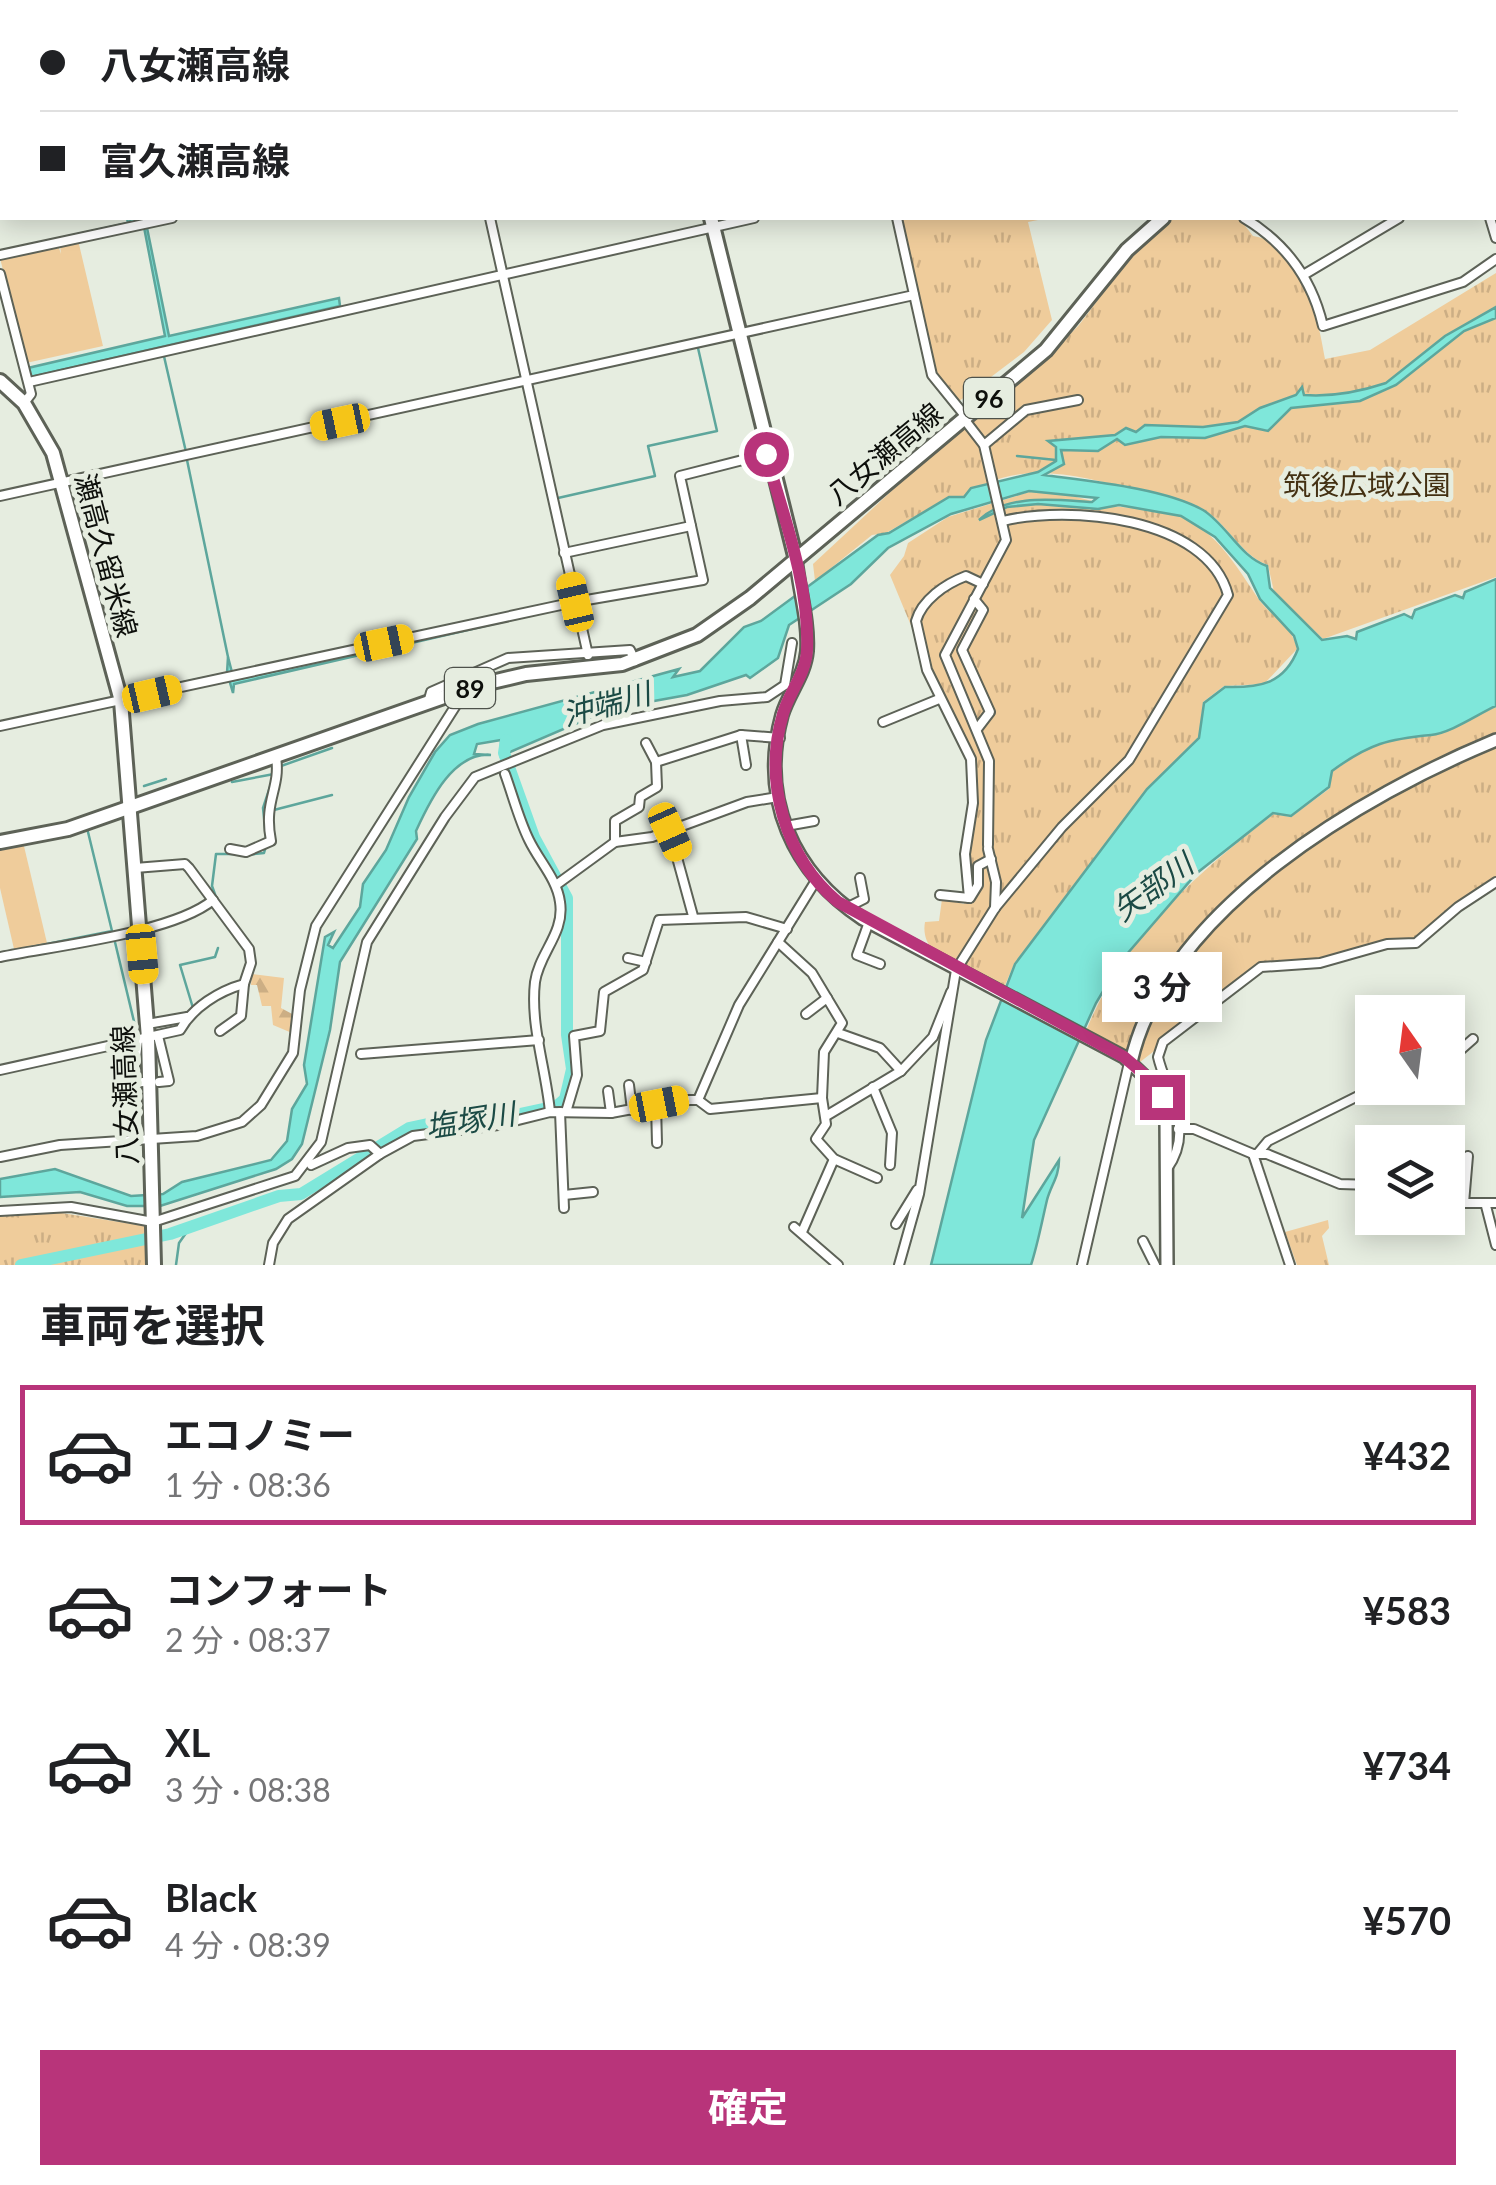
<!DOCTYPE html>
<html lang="ja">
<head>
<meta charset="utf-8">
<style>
  :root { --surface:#fff; --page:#f6f6f6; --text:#202124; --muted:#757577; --line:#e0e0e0; --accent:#b8347a }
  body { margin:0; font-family:Lato,"Noto Sans JP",sans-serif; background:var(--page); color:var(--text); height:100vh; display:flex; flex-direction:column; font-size:38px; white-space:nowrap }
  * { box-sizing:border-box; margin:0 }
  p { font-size:32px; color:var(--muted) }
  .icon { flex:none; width:55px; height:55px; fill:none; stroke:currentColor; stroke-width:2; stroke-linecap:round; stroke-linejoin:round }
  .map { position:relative; height:1265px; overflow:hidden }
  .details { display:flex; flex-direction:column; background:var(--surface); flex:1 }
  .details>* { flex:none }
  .hud { position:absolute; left:0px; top:0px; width:1498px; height:220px; box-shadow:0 5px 25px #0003; display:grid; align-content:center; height:220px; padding:0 40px; background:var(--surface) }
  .needle { width:65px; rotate:346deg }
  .buttons { position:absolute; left:1355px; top:995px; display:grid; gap:20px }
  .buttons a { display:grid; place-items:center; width:110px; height:110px; border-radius:0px; background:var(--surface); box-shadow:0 5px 25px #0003; font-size:50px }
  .end { position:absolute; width:45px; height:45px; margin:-22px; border:12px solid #b8347a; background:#fff; box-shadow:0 0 0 5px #fff }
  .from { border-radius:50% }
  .bubble { position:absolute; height:70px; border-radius:0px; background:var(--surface); box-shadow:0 5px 25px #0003; font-size:32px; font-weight:700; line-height:70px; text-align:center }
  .car { position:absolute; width:30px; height:60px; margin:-30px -15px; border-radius:12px; box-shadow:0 0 8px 2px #0007; background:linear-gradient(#f5c518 24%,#345 0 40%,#f5c518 0 76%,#345 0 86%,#f5c518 0) }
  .hud b { display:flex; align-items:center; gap:35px; height:95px; font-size:38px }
  .hud b+b { border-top:2px solid var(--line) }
  .hud i { width:25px; height:25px; background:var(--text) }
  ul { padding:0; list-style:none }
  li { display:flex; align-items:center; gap:30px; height:140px; margin:0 20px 15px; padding:0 20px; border:5px solid transparent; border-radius:0px }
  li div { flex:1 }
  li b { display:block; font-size:38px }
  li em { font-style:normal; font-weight:700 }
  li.on { border-color:var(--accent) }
  li>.icon { width:90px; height:90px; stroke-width:1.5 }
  h2 { padding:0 40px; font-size:45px; line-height:120px }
  .button { display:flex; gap:20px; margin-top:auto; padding:20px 40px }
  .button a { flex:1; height:115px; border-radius:0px; background:var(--accent); color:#fff; font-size:40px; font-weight:700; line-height:115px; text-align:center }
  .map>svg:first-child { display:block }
</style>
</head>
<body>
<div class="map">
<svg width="1496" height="1265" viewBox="0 0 1496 1265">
  <defs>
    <pattern id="forest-firs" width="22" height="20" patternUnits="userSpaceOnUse" patternTransform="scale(2.5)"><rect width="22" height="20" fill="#efcc9b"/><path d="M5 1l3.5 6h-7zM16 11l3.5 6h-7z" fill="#ccae84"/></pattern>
    <pattern id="park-tufts" width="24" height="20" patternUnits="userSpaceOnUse" patternTransform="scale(2.5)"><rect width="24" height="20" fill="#efcc9b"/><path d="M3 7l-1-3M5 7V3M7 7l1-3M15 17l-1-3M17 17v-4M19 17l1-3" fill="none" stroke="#ccae84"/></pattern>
  </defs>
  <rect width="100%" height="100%" fill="#e6ede0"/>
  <g fill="#efcc9b">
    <path d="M78,240L103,346L26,363L0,258L58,245L61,254L60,245Z"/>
    <path d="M23,842L47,943L14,949L0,888V846Z"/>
  </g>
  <path fill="url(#forest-firs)" d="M252,974L284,978L281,1008L294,1015L292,1033L273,1025L271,1006H262L257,985H251Z"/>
  <g fill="url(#park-tufts)">
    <path d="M900,218H1048L1028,222L1052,320L1024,352L958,402L935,373Z"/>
    <path d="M1174,218H1239L1253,236C1304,244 1318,319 1325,359L1370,350L1496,273V577L1323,639L1274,592L1268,565C1241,556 1228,524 1204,510C1182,497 1160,497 1137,491C1075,474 1014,458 963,498L949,497L886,533L872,535L815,581L813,564L956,431L1038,367L1079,325L1134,252Z"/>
    <path d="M1029,492C1060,490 1084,500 1113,506C1130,509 1149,507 1167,512C1214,524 1235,565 1260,601C1273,618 1292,625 1297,649L1264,684L1224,686L1203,702L1199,737L1147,789L1014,964L1003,990C974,975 918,960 925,922L939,921L942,899L964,904L966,897L968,763L890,575L904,556L908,543L948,517Z"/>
    <path d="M1496,707V880L1488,881L1428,936L1393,949L1259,970L1140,1062L1086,1031C1123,939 1196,873 1274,814L1291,817L1329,789L1333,771L1379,741L1431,736Z"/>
    <path d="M36,1209L145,1226L146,1265H0V1213Z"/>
    <path d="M1328,1220L1329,1228L1322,1236L1329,1265H1297L1285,1232Z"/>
  </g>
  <g fill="#7fe7da" stroke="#5da69c" stroke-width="2.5">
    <path d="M129,218H145L169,336L339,298L340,306L31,377L28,368L165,336L143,222L131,223Z"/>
    <path d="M1496,307V318L1464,331L1396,385L1360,401L1291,408L1268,431L1245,426L1205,438L1161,437L1125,445L1117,439L1098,451L1061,450L1064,464L1044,475C1088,481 1164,488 1203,510C1227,525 1240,557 1267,566L1270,588L1322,640L1347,636L1356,639L1357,632L1404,614L1412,618L1415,610L1455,595L1463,598L1465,592L1496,579V706C1478,714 1451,733 1431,735C1389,739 1370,743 1332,771L1329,787L1291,816L1273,813L1197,873L1121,961L1096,1003L1034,1140L1022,1218L1059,1160C1059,1177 1051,1185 1047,1200C1042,1221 1038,1243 1031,1265H931L986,1040L1015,964L1147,789L1199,738L1204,703L1225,687C1258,688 1284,685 1298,649L1294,636L1260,599L1248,574L1215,537L1181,516L1119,505L1098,509L1038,504L1007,507L979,520C1007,493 1056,500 1092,502L1097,498L1029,491L951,514L888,548L851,584L789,625L778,658L750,678L746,675L687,695L610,709L501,756V740L477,744L474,754L491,755C454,752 431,798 416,831L417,839L340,962L330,1030L302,1144L292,1159L276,1169L160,1206H127L80,1192L0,1197V1179L55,1169L131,1196L163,1194L182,1182L271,1160L287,1141L292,1109L307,1084L304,1065L325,937L334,932L328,945L333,948L360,907L363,884L386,850L409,797L435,752L450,735L478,724L679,669L673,677L700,671L744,627L761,621L878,535L889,533L949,497H964L971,488L1038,472L1056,461V447L1048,441L1115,435L1126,428L1136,432L1145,425L1203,427L1238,422L1260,408L1296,395L1302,387L1304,395C1332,397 1362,391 1386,383L1445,336Z"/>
    <path d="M572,606L234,684L233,693L228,676L127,694L227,673L228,657L234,680Z"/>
  </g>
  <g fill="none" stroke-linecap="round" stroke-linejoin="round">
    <g stroke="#5da69c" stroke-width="2.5">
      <path d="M1430,0L1433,2"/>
      <path d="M1448,2H1449"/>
      <path d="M0,28H2"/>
      <path d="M42,242L128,223L127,218"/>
      <path d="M163,352L186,452"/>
      <path d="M1017,456L1056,460"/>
      <path d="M187,460L228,657"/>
      <path d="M558,498L655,476L648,446L717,431L698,348"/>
      <path d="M0,722L70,707"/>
      <path d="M281,766L332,748"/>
      <path d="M232,782L274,774"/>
      <path d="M144,786L166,779"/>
      <path d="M270,811L332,795"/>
      <path d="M266,838L263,808L273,778"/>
      <path d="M246,855L264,853L266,846"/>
      <path d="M216,897L212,886L216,854H238"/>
      <path d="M114,938L137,1034"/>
      <path d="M17,950L112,931L88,832"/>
      <path d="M193,1008L180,965L215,957L218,948"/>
      <path d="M176,1265L179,1243L191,1226"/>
    </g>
    <path stroke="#7fe7da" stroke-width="12" d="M21,1265L170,1234L279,1196L301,1194L409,1128L437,1122L497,1119L557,1106L565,1099L572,1069L567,1035V898L534,837L504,753L506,740"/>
    <defs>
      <g id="street">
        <path d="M441,0L442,2"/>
        <path d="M984,0L985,2"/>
        <path d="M146,2L158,0"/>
        <path d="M688,2L700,0"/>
        <path d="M1144,2L1155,0"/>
        <path d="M1495,6H1496"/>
        <path d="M0,32H2"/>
        <path d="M490,218L588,655"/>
        <path d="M897,218L932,375L966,417"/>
        <path d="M1244,218C1286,243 1312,279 1323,326L1463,282L1496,259"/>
        <path d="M1490,218L1496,238"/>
        <path d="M0,255L172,218"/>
        <path d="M0,274L31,394L24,403"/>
        <path d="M1305,274L1399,218"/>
        <path d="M29,382L754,218"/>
        <path d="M964,419L984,445L1006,540L945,655L989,761L988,845"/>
        <path d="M984,445L1026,410L1078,400"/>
        <path d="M0,496L914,295"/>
        <path d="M564,553L691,526"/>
        <path d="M974,599L983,610L962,650L990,712L977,729"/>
        <path d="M428,703L431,692L508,658L630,650L635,661"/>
        <path d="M883,722L939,699"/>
        <path d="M0,726L575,602L703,580L680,476L766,454"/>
        <path d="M741,735L746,765"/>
        <path d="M656,762L741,735L780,738"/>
        <path d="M505,774C513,796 519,820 529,840C539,861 557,879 560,902C565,933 539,953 535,982C530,1025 546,1069 550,1112"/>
        <path d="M786,826L814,821"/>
        <path d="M670,832L693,916"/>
        <path d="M615,842V821L639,807L640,797L657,787L656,762L646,743"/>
        <path d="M230,849L246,852L271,841C263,800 281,789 276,757"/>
        <path d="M988,849L996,882L995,908"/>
        <path d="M556,885L615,842L652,837L747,802L778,797"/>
        <path d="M940,895L969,898"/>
        <path d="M969,898L965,854L973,803L971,759L927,670L916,621C922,600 945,584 966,576L983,584"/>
        <path d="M970,898L978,885V866L991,859"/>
        <path d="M846,908L864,899L860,878"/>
        <path d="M869,922L857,955L880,964"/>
        <path d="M778,942L812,973L842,1023L824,1052L822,1098L826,1124L816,1139L834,1159L877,1178"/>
        <path d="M0,957C54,946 173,933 213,900"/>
        <path d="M628,958L646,962"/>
        <path d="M806,1014L827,998"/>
        <path d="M153,1023L187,1017"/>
        <path d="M220,1031L241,1016L244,984"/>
        <path d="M838,1033L880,1048L901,1071"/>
        <path d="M158,1036L169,1081L159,1082"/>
        <path d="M138,1040L133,1083L143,1082"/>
        <path d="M361,1054L539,1040"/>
        <path d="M1448,1061L1473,1039"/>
        <path d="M0,1070L180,1030C193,1007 219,991 244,984L251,963L249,949L189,868L185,864L135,868"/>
        <path d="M629,1085L632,1110"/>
        <path d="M873,1087L892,1133L890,1165"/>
        <path d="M608,1091L611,1113"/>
        <path d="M698,1100L739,1005L815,882"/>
        <path d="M656,1105L657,1143"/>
        <path d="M560,1112L564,1208"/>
        <path d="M566,1112L577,1075L574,1036L600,1031L604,992L643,970L659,920L746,917L787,929"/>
        <path d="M826,1116L901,1071L933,1037L951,992"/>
        <path d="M1178,1129H1194L1253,1154H1267L1340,1184L1372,1185"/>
        <path d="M1258,1153L1268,1141L1374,1088"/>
        <path d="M1253,1154L1290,1265"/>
        <path d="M0,1157L60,1145L197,1136L242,1122L261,1105L293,1053L300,990L316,926L458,702L459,692"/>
        <path d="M311,1165L348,1148L370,1145L380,1154"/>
        <path d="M1167,1169C1196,1129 1166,1092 1158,1057L1163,1042L1261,967L1320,963L1387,944L1416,943L1458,907L1496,882"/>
        <path d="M564,1195L593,1192"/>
        <path d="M1448,1203H1496"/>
        <path d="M1464,1203L1468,1156"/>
        <path d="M1486,1206L1496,1245"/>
        <path d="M0,1211L71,1207L153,1222L295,1176L321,1142L367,942L445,817L475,777L603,725L720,701L767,697L785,685L792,643"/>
        <path d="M896,1224L917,1190"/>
        <path d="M794,1227L838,1265"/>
        <path d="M802,1232L834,1159"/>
        <path d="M1143,1241L1155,1265"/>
        <path d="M269,1265L273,1243L288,1219L380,1154L413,1136L498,1125L550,1112L611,1113L681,1100H698L710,1109L822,1098"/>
        <path d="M899,1265L919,1194L956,970L995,908L1062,827L1129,760L1228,595C1207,516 1067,505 1003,521"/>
        <path d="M1082,1265L1128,1067"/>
      </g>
      <g id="secondary">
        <path d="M1379,0L1381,2"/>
        <path d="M796,560C799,589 809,621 807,651C805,675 789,692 782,715C759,799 793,873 863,919L1124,1057L1159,1090L1166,1118L1167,1265"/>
        <path d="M1131,1062C1166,909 1363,795 1496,740"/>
      </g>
      <g id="primary">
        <path d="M658,0V2"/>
        <path d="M1414,2L1416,0"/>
        <path d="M711,218L796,560"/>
        <path d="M0,381L24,403L53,453L121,701L148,1038L154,1265"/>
        <path d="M0,842L68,829L475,686L526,674L622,664L697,635L750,598L1046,350L1127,250L1163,218"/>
      </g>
    </defs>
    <use href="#street" stroke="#5d6257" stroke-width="12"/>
    <use href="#secondary" stroke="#5d6257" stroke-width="16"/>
    <use href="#primary" stroke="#5d6257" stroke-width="18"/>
    <use href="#street" stroke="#fff" stroke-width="8"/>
    <use href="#secondary" stroke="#fff" stroke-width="11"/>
    <use href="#primary" stroke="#fff" stroke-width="12"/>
  </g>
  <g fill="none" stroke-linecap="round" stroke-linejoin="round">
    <path stroke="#b8347a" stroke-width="12" d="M766,454C783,515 810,585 807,650C806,674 789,692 783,714C763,781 785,858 838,902L1124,1057L1151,1080L1162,1097"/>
  </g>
  <g text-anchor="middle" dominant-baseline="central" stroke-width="10" stroke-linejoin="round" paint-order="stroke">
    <g fill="#e6ede0" stroke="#4e524b" stroke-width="2.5">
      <rect x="964" y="378" width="50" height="40" rx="8"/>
      <rect x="445" y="668" width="50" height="40" rx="8"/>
    </g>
    <g font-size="25" font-weight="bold" fill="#0d0f0b">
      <text x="989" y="398">96</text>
      <text x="470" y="688">89</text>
    </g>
    <g font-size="28" fill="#0d0f0b" stroke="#e6ede0">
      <text transform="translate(884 453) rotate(-40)">八女瀬高線</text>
      <text transform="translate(107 555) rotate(75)">瀬高久留米線</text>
      <text transform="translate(124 1095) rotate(-92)">八女瀬高線</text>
    </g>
    <g font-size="28" fill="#433012" stroke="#e6ede0">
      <text x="1367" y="484">筑後広域公園</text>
    </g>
    <g font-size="30" font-style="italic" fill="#1b4a45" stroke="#e6ede0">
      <text transform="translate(606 703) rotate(-15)">沖端川</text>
      <text transform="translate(1152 886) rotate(-36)">矢部川</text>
      <text transform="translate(470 1119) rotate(-9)">塩塚川</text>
    </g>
  </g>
</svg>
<div class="buttons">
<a><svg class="needle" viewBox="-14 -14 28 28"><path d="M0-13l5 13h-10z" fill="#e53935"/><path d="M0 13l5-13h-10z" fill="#757577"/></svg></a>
<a><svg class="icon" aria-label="layers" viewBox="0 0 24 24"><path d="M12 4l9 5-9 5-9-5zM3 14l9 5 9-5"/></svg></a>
</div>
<i class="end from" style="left:766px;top:454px"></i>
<i class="end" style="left:1162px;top:1097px"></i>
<div class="bubble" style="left:1102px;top:952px;width:120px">3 分</div>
<i class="car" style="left:340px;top:422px;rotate:258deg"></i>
<i class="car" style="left:575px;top:602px;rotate:347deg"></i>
<i class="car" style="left:384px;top:643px;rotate:78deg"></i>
<i class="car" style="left:152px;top:694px;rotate:77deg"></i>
<i class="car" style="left:670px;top:832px;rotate:156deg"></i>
<i class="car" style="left:142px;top:954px;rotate:175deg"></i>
<i class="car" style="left:659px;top:1104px;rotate:79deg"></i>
<div class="hud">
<b><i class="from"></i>八女瀬高線</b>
<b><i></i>富久瀬高線</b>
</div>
</div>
<section class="details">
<h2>車両を選択</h2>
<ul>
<li class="on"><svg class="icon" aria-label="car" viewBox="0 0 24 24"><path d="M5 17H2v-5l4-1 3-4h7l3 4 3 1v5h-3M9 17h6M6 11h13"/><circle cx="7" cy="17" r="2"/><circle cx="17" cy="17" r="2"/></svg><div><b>エコノミー</b><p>1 分 · 08:36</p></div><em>¥432</em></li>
<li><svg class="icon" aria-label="car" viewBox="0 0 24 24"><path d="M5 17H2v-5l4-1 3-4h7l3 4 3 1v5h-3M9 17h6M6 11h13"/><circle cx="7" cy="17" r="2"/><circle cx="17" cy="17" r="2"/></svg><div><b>コンフォート</b><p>2 分 · 08:37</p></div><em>¥583</em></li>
<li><svg class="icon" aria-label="car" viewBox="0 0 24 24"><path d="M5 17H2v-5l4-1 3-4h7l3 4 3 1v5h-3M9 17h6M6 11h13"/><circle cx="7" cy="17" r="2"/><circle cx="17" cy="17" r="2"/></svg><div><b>XL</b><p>3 分 · 08:38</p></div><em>¥734</em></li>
<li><svg class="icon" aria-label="car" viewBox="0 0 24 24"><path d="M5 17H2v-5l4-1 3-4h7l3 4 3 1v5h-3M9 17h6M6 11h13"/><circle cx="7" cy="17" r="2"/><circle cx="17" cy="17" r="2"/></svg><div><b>Black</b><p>4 分 · 08:39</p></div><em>¥570</em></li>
</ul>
<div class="button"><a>確定</a></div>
</section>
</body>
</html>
